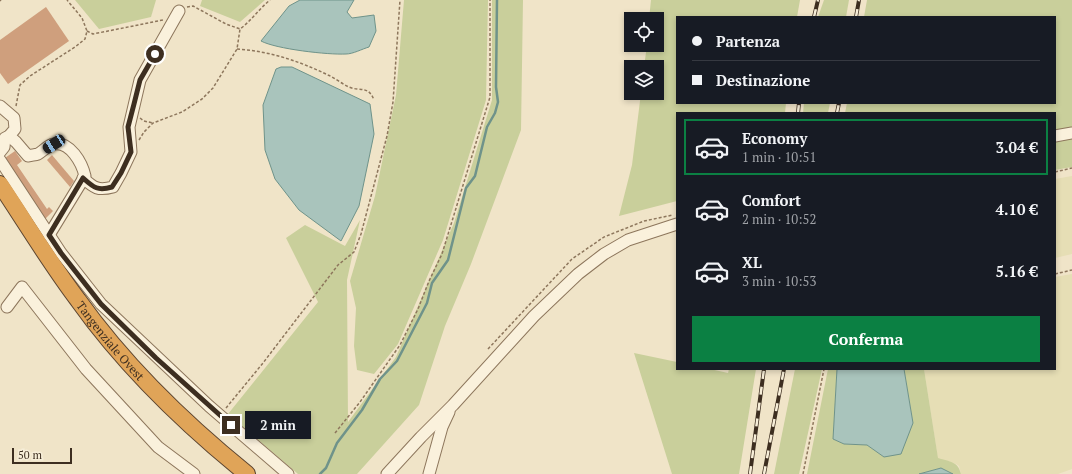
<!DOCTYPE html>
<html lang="it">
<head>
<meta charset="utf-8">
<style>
  :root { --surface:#171b24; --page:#20242c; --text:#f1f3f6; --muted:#9ea1a6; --line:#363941; --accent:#0b8043 }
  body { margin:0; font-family:"PT Serif",serif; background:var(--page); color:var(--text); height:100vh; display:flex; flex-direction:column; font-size:15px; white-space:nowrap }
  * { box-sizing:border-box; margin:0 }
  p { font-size:13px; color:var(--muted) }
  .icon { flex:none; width:22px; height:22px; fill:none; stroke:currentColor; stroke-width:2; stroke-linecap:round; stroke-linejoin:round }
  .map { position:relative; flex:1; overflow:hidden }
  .side { position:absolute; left:676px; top:112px; width:380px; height:258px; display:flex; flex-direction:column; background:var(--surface); border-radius:0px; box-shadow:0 2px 6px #0003 }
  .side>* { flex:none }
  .guide { position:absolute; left:676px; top:16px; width:380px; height:88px; border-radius:0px; box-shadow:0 2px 6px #0003; display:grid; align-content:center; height:88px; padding:0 16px; background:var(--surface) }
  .tools { position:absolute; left:624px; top:12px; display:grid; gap:8px }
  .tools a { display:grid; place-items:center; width:40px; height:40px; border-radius:0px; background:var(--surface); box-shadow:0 2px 6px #0003; font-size:20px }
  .scale { position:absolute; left:12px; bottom:10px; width:60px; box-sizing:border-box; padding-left:4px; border:2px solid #3d2e20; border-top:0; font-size:11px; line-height:14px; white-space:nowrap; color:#3d2e20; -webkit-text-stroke:3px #f7eed8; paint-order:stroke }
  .end { position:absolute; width:18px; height:18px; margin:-9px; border:5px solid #3d2e20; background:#fff; box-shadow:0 0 0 2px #fff }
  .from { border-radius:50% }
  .bubble { position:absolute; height:28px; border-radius:0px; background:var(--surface); box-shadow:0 2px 6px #0003; font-size:13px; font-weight:600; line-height:28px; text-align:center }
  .car { position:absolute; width:12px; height:24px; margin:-12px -6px; border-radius:5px; box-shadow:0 0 3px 1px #0007; background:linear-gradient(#222 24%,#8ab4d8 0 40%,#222 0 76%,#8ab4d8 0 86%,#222 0) }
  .guide b { display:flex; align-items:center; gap:14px; height:38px; font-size:15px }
  .guide b+b { border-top:1px solid var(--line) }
  .guide i { width:10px; height:10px; background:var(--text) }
  ul { padding:7px 0 0; list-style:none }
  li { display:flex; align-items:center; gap:12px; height:56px; margin:0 8px 6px; padding:0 8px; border:2px solid transparent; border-radius:0px }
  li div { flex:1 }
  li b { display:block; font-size:15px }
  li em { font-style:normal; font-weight:600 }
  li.selected { border-color:var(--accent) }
  li>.icon { width:36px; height:36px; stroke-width:1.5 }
  .cta { display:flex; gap:8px; margin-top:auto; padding:8px 16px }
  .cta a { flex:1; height:46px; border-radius:0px; background:var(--accent); color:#fff; font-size:16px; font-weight:600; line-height:46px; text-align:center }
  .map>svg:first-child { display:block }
</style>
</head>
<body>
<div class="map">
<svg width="1072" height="474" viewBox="0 0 1072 474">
  <rect width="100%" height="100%" fill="#f0e4c8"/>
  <g fill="#e6deb5">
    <path d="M1072,176V254L1055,258V179Z"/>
    <path d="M1072,274V469L1058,474H961L959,466L956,464L938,459L924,369H1055V277Z"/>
  </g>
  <g fill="#c9cf9b">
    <path d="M75,0H156L151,17L99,29Z"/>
    <path d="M202,0H265L240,22L200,6Z"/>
    <path d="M404,0H488L486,100L443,240L398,344L374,374L357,370L354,346L356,308L350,281L375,196L396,95Z"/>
    <path d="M492,0H523L521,130L471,264L445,326L419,405L357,474H298L228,414L318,302L286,238L305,225L345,246L360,220L347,280L348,422L396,357L454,223L492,100Z"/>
    <path d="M651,0H800L797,17H677V103H786L785,113H677V201L619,216L632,165L641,93H657V67H644L647,45H657V19H649Z"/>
    <path d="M824,0H849L846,17H818Z"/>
    <path d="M867,0H1072V128L1055,132V113H845L847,103H1055V17H864Z"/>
    <path d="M804,103H830L828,113H803Z"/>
    <path d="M1072,136V167L1055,170V140Z"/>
    <path d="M634,353L677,362V369H710L728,373L729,369H756L739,474H672Z"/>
    <path d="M795,369H822L799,474H774Z"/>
    <path d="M828,369H837L833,439L844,444L867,445L884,457L913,423L904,369H924L938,458C950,462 958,461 961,474H953L941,468L919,474H807Z"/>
  </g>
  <g fill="#a9c4bc" stroke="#6f938a">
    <path d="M300,0H354L347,12L352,18L374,15L376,31L369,47C362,49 353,54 346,54C328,55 276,49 261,41L289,6Z"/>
    <path d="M281,67H292L370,104L374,134L359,206L341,241L299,210L275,179L265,150L263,105L276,69Z"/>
    <path d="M837,369H904L913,423L901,454L884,457L867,445L844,444L833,439Z"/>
    <path d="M941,468L953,474H919Z"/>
  </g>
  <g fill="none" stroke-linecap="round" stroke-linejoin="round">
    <path stroke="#6f938a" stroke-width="2.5" d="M320,474L326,468L337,443L362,410L380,379L397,361L427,303L432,283L448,260L466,188L475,176L487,127L495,113L498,102L496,87L497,0"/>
  </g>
  <g fill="#cf9f7d">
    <path d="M46,7L69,41L8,84L0,73V40Z"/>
    <path d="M15,151L22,161L17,165L47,209L49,207L53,211L43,221L2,160Z"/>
    <path d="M52,155L74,181L70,187L47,160Z"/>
  </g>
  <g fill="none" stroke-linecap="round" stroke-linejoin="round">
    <defs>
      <g id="minor">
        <path d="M0,106L14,118L15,129L9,136L5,138L4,147L0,152"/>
        <path d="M9,136L16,142L28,156C31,155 35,155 38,154C43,151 48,145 54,144C70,141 82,163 85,176L49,235"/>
        <path d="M1055,136L1072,133"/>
        <path d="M0,160L61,253L101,304L209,406L288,474"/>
        <path d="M83,178C94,188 98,191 113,187L121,173L131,152L129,127L140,80L179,11"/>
        <path d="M7,307L22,287L86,369L158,447L194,474"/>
        <path d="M387,474L421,437L453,405L534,316L578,274L604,254L628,240L677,224"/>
        <path d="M429,474L442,427L449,412"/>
      </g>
      <g id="highway">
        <path id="s1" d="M0,184C26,223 50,263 78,300C125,366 184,423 247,474"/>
      </g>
    </defs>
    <use href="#minor" stroke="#8d765c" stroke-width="13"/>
    <use href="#highway" stroke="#5b4430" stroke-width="18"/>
    <g stroke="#8d765c" stroke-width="1.5" stroke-dasharray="3 2" stroke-linecap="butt">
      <path d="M0,1L1,0"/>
      <path d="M187,7L193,6L226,24L240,29C251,21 259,9 270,0"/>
      <path d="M87,31L93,34L163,20"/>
      <path d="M237,49C269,51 299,61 328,75C335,78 342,84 349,87C361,92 368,85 374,100"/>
      <path d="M16,106L20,85L30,76L75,47L85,39L87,31L82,18L67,0"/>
      <path d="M140,118L144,121L153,123"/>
      <path d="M139,140L144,132L153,123L182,112L202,99L213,88L237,49L240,29"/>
      <path d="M1055,172L1072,168"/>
      <path d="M1055,274L1072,270"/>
      <path d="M488,349L572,259L604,237L644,221L673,215"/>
      <path d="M226,408L263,363L338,265L354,252L361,234L387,136L393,102L400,0"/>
      <path d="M335,433L360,402L400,345L418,309L429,281L442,254L490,97V0"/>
      <path d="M803,474L824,369"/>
    </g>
    <use href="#minor" stroke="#faf1dc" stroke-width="11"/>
    <use href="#highway" stroke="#e0a458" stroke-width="16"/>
    <defs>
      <g id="rail">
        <path d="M814,17L818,0"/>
        <path d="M856,17L859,0"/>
        <path d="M798,113L799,103"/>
        <path d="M837,113L839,103"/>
        <path d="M750,474L764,369"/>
        <path d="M764,474L784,369"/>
      </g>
    </defs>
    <use href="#rail" stroke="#3d2e20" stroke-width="4"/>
    <use href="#rail" stroke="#f7eed8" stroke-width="2.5" stroke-dasharray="8" stroke-linecap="butt"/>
  </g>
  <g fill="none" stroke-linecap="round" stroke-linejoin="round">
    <path stroke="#3d2e20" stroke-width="5" d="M155,54L140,80L134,104L128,127L131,152L121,173L112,187C98,191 94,188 83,178L49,235L61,253L101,304L156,358L231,425"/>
  </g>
  <g text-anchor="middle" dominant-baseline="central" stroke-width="3" stroke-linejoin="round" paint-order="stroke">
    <g font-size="12" fill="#3d2e20" stroke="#f7eed8">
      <text stroke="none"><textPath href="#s1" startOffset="192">Tangenziale Ovest</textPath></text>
    </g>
  </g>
</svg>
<div class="tools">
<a><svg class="icon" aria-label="locate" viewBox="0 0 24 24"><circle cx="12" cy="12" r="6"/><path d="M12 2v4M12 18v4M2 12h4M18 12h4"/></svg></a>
<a><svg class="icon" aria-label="layers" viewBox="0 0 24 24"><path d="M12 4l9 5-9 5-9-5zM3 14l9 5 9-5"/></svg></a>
</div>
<div class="scale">50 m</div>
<i class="end from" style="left:155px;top:54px"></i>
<i class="end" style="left:231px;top:425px"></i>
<div class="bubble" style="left:245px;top:411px;width:66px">2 min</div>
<i class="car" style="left:54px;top:144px;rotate:237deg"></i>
<div class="guide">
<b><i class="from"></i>Partenza</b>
<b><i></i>Destinazione</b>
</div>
<section class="side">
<ul>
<li class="selected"><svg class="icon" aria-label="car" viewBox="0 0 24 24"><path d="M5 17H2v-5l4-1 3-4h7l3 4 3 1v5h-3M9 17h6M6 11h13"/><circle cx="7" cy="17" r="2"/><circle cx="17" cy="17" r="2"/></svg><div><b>Economy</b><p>1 min · 10:51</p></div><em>3.04 €</em></li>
<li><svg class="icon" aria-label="car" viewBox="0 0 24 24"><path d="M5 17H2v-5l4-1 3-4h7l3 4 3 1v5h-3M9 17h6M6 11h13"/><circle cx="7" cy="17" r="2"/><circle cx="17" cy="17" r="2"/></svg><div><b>Comfort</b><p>2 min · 10:52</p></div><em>4.10 €</em></li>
<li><svg class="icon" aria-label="car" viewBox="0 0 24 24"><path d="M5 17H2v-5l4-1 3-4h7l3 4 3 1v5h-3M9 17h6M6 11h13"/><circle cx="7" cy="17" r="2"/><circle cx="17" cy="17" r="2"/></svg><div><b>XL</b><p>3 min · 10:53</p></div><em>5.16 €</em></li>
</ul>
<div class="cta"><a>Conferma</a></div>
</section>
</div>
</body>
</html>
